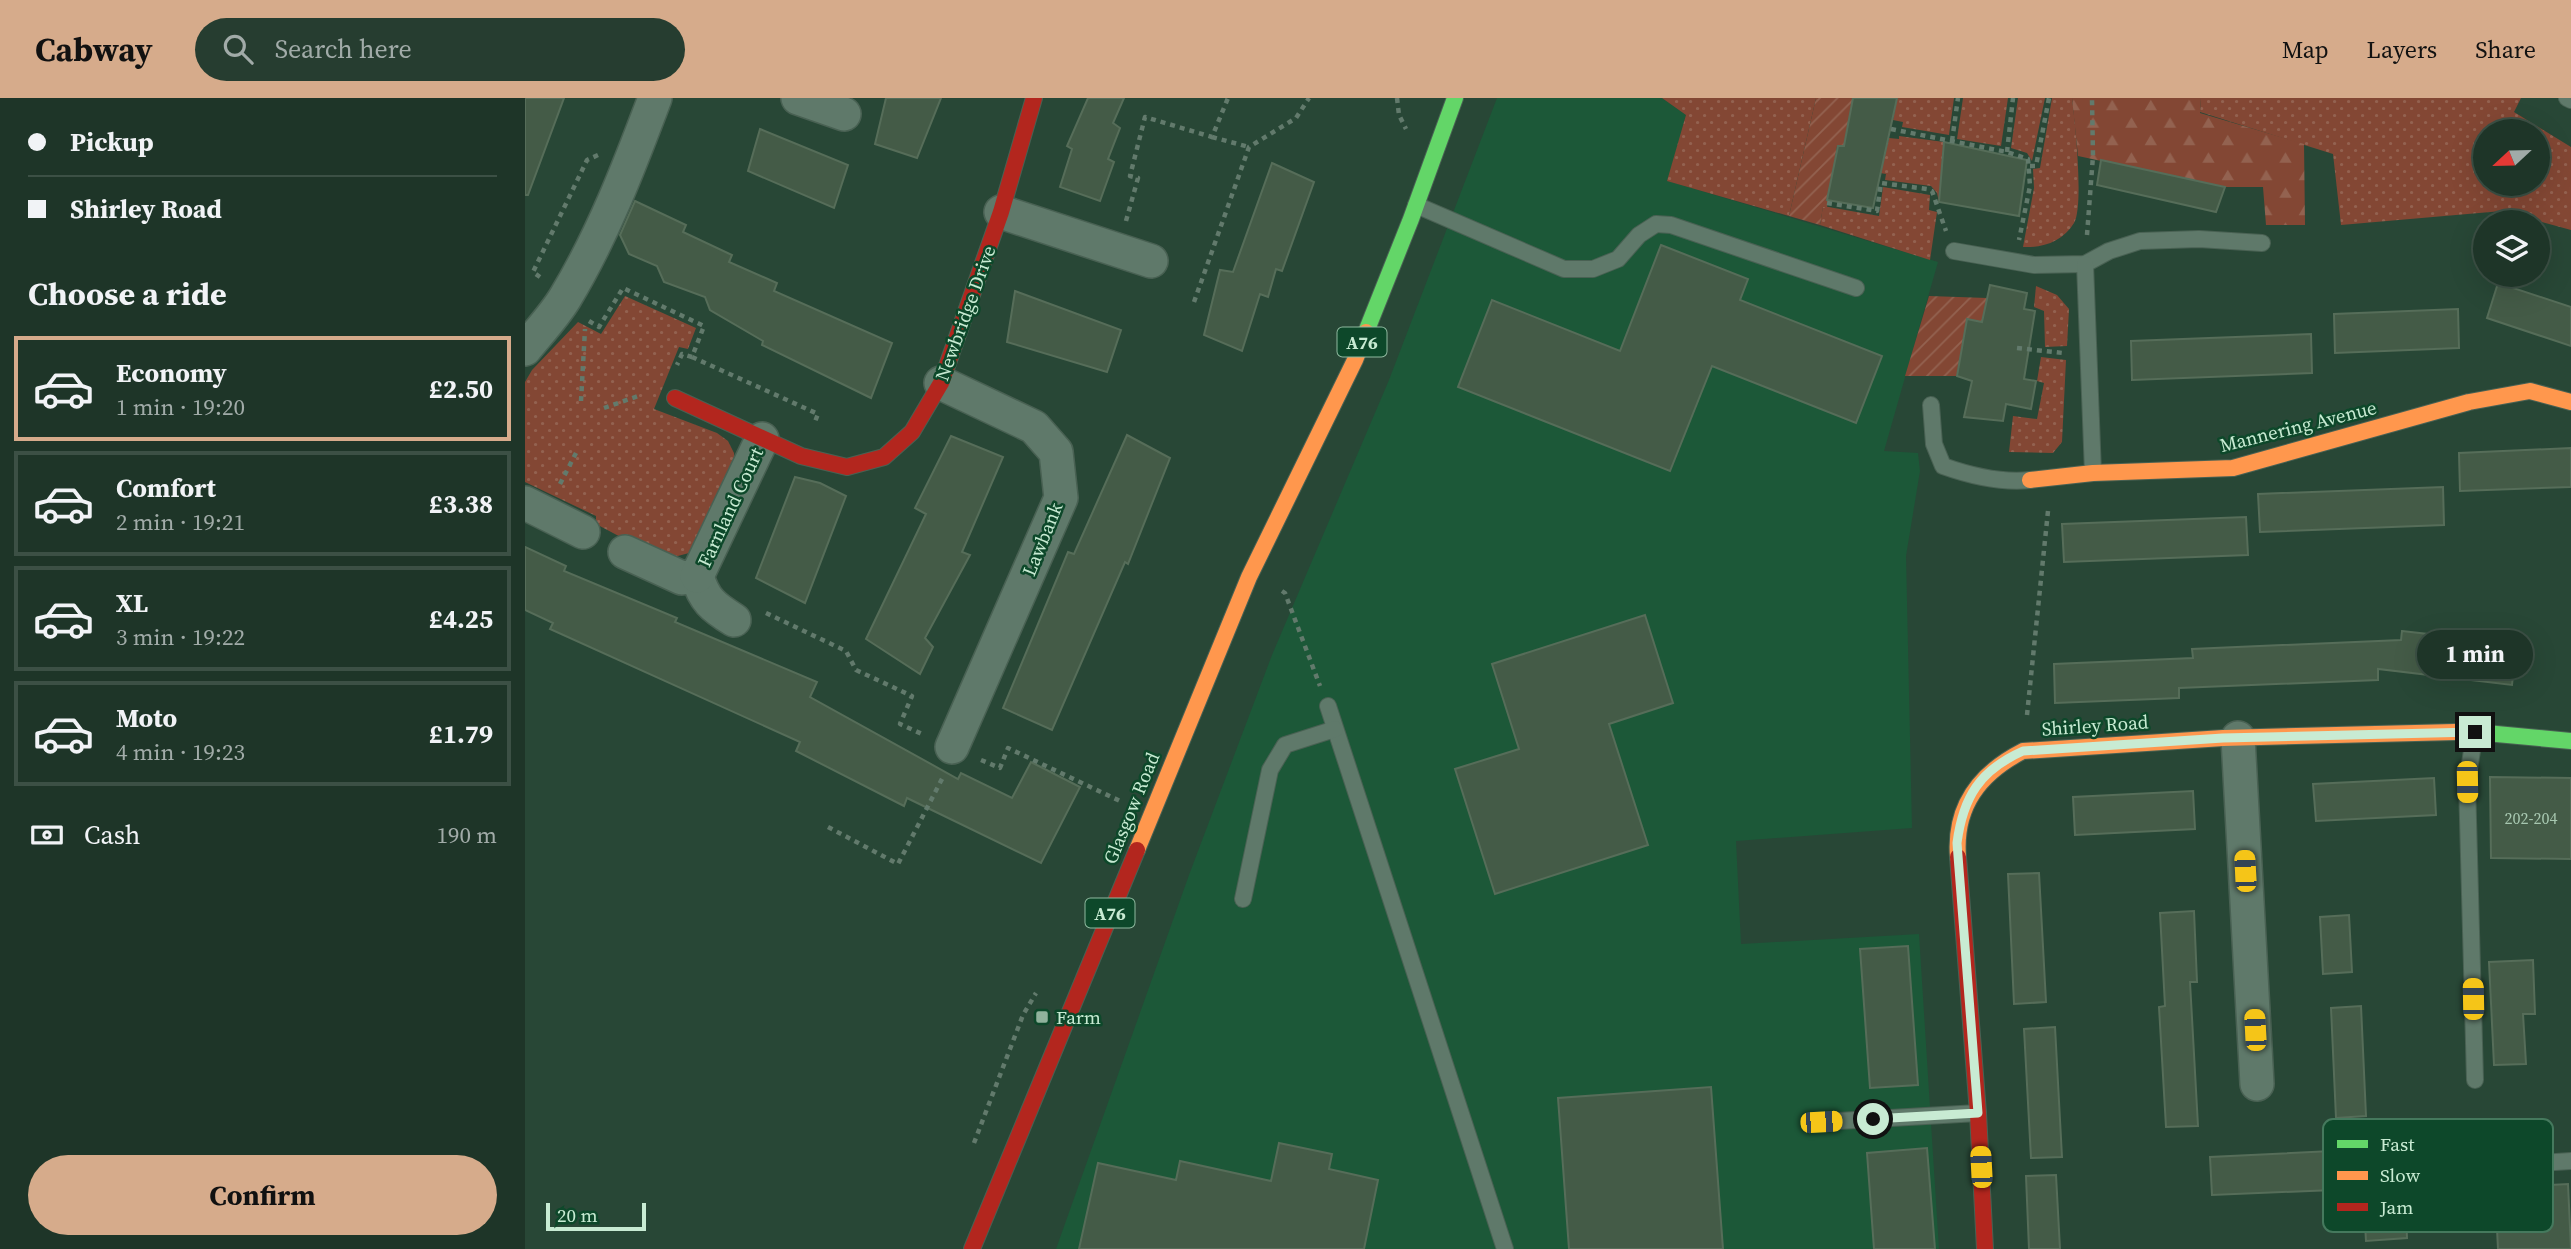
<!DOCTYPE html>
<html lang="en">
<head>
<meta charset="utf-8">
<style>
  :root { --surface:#1e3528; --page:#263d30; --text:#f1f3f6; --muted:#a1aba8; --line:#3c5045; --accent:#d6ab8b }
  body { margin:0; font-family:"Source Serif 4",serif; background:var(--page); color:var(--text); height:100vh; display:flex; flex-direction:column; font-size:26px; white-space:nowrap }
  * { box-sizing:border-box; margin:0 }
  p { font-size:23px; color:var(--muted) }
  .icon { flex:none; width:38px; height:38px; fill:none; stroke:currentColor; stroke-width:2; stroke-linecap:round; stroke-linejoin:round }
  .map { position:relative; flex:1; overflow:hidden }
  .details { display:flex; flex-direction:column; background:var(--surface); width:525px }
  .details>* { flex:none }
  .hud { display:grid; align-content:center; height:154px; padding:0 28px; background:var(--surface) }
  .needle { width:46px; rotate:248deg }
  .controls { position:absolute; left:1948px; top:21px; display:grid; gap:14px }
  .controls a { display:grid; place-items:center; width:77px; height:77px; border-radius:50%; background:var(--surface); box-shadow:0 7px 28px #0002,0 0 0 2px var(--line); font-size:35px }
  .scale { position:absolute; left:21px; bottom:18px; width:100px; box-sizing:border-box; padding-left:7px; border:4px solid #c8ebd3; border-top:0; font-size:19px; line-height:24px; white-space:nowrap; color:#c8ebd3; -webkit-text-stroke:5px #0d482a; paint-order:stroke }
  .end { position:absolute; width:32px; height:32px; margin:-16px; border:9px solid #c8ebd3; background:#111; box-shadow:0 0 0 4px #111 }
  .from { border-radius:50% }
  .bubble { position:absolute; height:49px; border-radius:24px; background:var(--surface); box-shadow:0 7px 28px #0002,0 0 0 2px var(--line); font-size:23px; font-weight:700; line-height:49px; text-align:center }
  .car { position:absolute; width:21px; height:42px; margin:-21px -10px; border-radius:9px; box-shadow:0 0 5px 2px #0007; background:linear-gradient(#f5c518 24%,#345 0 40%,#f5c518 0 76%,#345 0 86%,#f5c518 0) }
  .hud b { display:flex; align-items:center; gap:24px; height:66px; font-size:26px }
  .hud b+b { border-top:2px solid var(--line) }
  .hud i { width:18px; height:18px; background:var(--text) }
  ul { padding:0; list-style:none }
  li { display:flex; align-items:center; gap:21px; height:105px; margin:0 14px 10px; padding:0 14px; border:4px solid var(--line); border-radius:0px }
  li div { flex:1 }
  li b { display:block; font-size:26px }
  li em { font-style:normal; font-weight:700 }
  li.current { border-color:var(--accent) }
  li>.icon { width:63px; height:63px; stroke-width:1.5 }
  h2 { padding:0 28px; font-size:32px; line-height:84px }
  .pay { display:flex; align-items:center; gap:18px; height:77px; padding:0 28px; font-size:26px }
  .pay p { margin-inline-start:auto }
  .action { display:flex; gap:14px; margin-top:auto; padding:14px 28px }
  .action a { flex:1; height:80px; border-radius:42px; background:var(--accent); color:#111; font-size:28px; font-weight:700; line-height:80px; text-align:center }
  header { display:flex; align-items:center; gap:42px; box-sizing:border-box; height:98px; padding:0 35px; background:var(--accent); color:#111 }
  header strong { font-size:33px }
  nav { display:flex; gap:38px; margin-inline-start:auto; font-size:24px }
  .search { width:490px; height:63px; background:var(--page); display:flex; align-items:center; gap:18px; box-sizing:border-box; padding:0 24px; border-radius:38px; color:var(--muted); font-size:26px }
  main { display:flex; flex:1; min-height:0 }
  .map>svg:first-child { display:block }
</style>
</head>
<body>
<header>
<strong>Cabway</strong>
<div class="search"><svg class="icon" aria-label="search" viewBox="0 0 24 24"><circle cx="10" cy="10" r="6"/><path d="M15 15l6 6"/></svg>Search here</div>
<nav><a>Map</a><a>Layers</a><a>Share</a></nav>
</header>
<main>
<section class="details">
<div class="hud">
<b><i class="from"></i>Pickup</b>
<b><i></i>Shirley Road</b>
</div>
<h2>Choose a ride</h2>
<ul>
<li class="current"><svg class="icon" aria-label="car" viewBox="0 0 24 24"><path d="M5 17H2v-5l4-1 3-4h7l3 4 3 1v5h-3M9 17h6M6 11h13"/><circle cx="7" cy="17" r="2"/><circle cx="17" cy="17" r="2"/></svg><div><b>Economy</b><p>1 min · 19:20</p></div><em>£2.50</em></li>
<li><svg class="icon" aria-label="car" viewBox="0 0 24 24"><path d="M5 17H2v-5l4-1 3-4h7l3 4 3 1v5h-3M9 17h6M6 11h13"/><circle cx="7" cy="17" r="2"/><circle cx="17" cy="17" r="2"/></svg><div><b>Comfort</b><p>2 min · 19:21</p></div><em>£3.38</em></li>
<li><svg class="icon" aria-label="car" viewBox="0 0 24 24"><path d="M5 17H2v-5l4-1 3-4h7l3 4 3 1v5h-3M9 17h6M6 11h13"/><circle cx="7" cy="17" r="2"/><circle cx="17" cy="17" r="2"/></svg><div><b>XL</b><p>3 min · 19:22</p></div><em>£4.25</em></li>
<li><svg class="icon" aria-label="car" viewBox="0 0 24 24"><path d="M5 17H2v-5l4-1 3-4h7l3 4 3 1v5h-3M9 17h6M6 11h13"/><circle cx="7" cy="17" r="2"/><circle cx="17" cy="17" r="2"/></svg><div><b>Moto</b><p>4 min · 19:23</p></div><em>£1.79</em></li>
</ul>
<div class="pay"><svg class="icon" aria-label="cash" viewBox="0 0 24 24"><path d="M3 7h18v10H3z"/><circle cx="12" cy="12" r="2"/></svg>Cash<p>190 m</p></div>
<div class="action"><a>Confirm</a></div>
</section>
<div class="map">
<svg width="2046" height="1151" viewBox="0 0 2046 1151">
  <defs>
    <pattern id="grass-dots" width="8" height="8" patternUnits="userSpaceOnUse" patternTransform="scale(1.75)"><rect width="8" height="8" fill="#834734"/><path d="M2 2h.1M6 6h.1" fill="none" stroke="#936250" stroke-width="1.8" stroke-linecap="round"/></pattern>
    <pattern id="forest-firs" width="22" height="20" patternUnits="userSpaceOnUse" patternTransform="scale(1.75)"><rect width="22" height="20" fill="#834734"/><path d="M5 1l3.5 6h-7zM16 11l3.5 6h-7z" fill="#936250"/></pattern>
    <pattern id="garden-furrows" width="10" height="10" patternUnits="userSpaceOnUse" patternTransform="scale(1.75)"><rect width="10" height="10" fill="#834734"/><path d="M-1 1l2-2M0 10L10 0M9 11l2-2" fill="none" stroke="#936250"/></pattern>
  </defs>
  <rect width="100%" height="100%" fill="#284736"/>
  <path fill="#1c5838" d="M972,0H1137L1161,17L1143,83L1413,164L1359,353L1393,355L1395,373L1381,458L1387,730L1211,743L1216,846L1394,836L1414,1151H531L664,777L747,557L864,282Z"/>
  <g fill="url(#grass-dots)" fill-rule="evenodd">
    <path d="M1137,0H1291L1264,118L1142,83L1161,17Z"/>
    <path d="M1372,0H1429L1424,37L1377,29L1378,24L1368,22Z"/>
    <path d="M1438,0H1483L1476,48L1432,41Z"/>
    <path d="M1493,0H1520L1507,63L1502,55L1486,50Z"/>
    <path d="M1527,0H1547C1550,23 1559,108 1549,125C1538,143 1519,150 1498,149L1509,90L1508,71L1515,70Z"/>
    <path d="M1676,0H1996L1989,14L2046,49V132L1977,113L1816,127L1808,56L1675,14ZM1960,33H2012V86H1960Z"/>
    <path d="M1374,38L1419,44L1414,104L1412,95L1406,88L1360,82L1361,76L1355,75L1364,40L1374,41Z"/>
    <path d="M1358,89L1405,97L1404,112L1412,114L1405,162L1295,127L1298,108L1354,118Z"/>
    <path d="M1511,188L1532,197L1544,211L1542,248L1520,249L1519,213L1509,209Z"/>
    <path d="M100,198L171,230L163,251L154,249L129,311L192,335L203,343L209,355L210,370L177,444L164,455L149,459L105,444L71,426V418L0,384V284L7,272L53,224L76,236Z"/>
    <path d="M1516,259L1541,262L1537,344L1528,355L1484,354L1488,318L1512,321L1519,285L1512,283Z"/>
  </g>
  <path fill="url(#forest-firs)" d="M1547,0H1676L1675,15L1779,46L1780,127H1741L1738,89H1699L1553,58Z"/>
  <g fill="url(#garden-furrows)">
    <path d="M1291,0H1328L1319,48H1312L1302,109H1298L1295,127L1264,118Z"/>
    <path d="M1404,198L1462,200L1457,224L1442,221L1432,278H1380Z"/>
  </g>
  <g fill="#445b47" stroke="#566d59" stroke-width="2">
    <path d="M0,0H39L3,97H0Z"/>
    <path d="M361,0H416L392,60L350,46Z"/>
    <path d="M563,0H599L588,25L595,30L583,61L589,64L575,103L535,89L547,51L542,48Z"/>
    <path d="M1328,0H1372L1348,110L1302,102L1313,48H1319Z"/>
    <path d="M235,31L323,67L309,110L223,73Z"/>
    <path d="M1419,44L1502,62L1494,118L1414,104Z"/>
    <path d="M1576,62L1700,89L1691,114L1572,87Z"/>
    <path d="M747,65L789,84L757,173L751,171L743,199L735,196L717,253L679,237L695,172L708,174Z"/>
    <path d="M110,103L161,127L158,134L207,157L204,164L252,185L249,193L367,245L346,300L237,247L238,243L185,212L180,199L139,184L132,168L104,156L95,137Z"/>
    <path d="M1136,147L1223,181L1215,202L1357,258L1331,325L1187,268L1145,373L933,289L967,202L1095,253Z"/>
    <path d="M1973,185L2046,209V248L1962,220Z"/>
    <path d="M1465,187L1502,195L1499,211L1510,213L1499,281L1511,283L1506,311L1481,306L1478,323L1439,319L1447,283L1432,278L1442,221L1457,224Z"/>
    <path d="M490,193L596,232L582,274L482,244Z"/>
    <path d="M1933,211L1934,250L1810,255L1809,216Z"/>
    <path d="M1786,236L1787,275L1607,282L1606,243Z"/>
    <path d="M602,337L645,360L603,466L600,464L527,632L478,610L543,454L549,456Z"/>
    <path d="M426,338L478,359L437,454L445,457L400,540L408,549L395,576L341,541L401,416L390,410Z"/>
    <path d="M2046,350V389L1935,393L1934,355Z"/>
    <path d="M270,379L295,385L321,398L280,505L231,480Z"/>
    <path d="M1918,389L1919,427L1735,434L1733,396Z"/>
    <path d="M1721,419L1723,457L1539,464L1537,426Z"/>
    <path d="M0,449L41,468L39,473L152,520L150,524L292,584L285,599L433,681L436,675L487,700L506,664L555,689L516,765L382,700L379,708L271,653L275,644L25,531L28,525L0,512Z"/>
    <path d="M1120,517L1148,605L1084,626L1123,747L970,796L930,671L994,651L967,566Z"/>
    <path d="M1877,533L1991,546L1987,587L1853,571V582L1654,590V600L1530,605L1529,566L1668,560L1667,551L1876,542Z"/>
    <path d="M1965,679L2046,680V761L1966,760Z"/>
    <path d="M1909,680L1911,717L1791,723L1788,686Z"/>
    <path d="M1668,693L1670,731L1550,737L1548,699Z"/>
    <path d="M1514,775L1521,904L1489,906L1483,776Z"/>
    <path d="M1669,813L1672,884H1665L1673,1028L1641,1029L1634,909L1640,908L1635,815Z"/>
    <path d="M1824,817L1827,874L1798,876L1795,819Z"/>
    <path d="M1383,848L1393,987L1345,990L1335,851Z"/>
    <path d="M2008,862L2010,916H1998L2001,966L1969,967L1964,864Z"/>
    <path d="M1836,908L1841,1018L1811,1020L1806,910Z"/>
    <path d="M1530,929L1537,1059L1506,1060L1499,931Z"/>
    <path d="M1186,989L1198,1151H1044L1033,1000Z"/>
    <path d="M754,1045L807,1056L804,1071L853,1082L839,1151H554L573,1065L651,1082L655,1063L746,1083Z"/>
    <path d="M1402,1050L1410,1151H1349L1342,1055Z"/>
    <path d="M1806,1053L1808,1092L1687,1097L1685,1059Z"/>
    <path d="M1531,1077L1535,1151H1504L1501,1078Z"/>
    <path d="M2043,1086L2046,1151H1973L1970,1090Z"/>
    <path d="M1880,1090L1882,1140L1841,1143L1838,1092Z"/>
  </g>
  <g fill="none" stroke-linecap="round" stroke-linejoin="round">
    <defs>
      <g id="lane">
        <path d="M2042,0L2046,2"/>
        <path d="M891,107L1039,171H1068L1093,161L1114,137L1131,126L1146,127L1331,190"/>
        <path d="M1429,153L1509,167L1560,166L1584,153L1615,143L1674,141L1737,145"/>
        <path d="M1560,166L1568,375"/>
        <path d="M1406,307L1409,346L1418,368C1446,378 1475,385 1505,382"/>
        <path d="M803,608L980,1151"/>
        <path d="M1950,634L1942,684L1950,982"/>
        <path d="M718,801L745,672L760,647L810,631"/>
        <path d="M1296,1024L1453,1015"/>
        <path d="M1913,1072L2046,1063"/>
      </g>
      <g id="street">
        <path d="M273,0L319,16"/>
        <path d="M476,114L626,163"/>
        <path d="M0,251C13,235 29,218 40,200C78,137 104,69 130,0"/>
        <path d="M416,285L509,329L531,354L536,400L427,649"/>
        <path d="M0,405L58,434"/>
        <path d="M100,454L157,480L172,478C179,502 188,509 209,522"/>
        <path d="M172,478L237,341"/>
        <path d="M1713,640L1732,986"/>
      </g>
      <g id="fast">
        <path d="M841,234L886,121L930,0"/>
        <path d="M1930,634H1950L2046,643"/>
      </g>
      <g id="slow">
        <path d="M1505,382L1568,375L1708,370L1944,304L2005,293L2046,304"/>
        <path d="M612,752L724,479L830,262L841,234"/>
        <path d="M1433,759C1429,708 1455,675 1498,653L1698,640L1930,634"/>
      </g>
      <g id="jam">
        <path d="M150,300L276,358L322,369L359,359L387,334L416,285L476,114L509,0"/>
        <path d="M1433,759L1453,1015L1460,1151"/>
        <path d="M447,1151L612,752"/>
      </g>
    </defs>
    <use href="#lane" stroke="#496153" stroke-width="18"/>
    <use href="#street" stroke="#496153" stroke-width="36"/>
    <use href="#fast" stroke="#496153" stroke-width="18"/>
    <use href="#slow" stroke="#496153" stroke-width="18"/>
    <use href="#jam" stroke="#496153" stroke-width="18"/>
    <g stroke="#627a6c" stroke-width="4.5" stroke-dasharray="5 5" stroke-linecap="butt">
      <path d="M872,0L874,17L881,31"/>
      <path d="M1366,31L1482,54L1503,61L1505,88L1494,142"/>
      <path d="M687,39L724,49"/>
      <path d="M1427,43L1433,0"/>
      <path d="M1482,54L1488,0"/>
      <path d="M1505,68H1511L1524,0"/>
      <path d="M1302,105L1352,113L1356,85L1402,91L1407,93L1421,133"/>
      <path d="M601,123L613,80L605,78L620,19L687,39L703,0"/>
      <path d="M1562,137L1568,58L1567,0"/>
      <path d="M15,179L8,174L62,62L73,57"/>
      <path d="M669,204L724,49L771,20L784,0"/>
      <path d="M64,223L74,229L98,190L179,228L167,259L157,256L152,267"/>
      <path d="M1492,250L1538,255"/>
      <path d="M167,259L293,316L289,326"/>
      <path d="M56,303L60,231"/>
      <path d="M79,310L116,297"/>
      <path d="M35,386L51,355"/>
      <path d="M757,493L760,495L795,588"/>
      <path d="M241,515L321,553L331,572L387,598L375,626L397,636"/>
      <path d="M1502,617L1523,413"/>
      <path d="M456,662L475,670L483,650L595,703"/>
      <path d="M303,729L373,766L418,679"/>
      <path d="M449,1045L498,917L511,895"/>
    </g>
    <use href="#lane" stroke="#5f796a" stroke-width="16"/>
    <use href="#street" stroke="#5f796a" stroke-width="33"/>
    <use href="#fast" stroke="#63d668" stroke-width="16"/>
    <use href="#slow" stroke="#ff974d" stroke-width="16"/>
    <use href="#jam" stroke="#b3261e" stroke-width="16"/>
  </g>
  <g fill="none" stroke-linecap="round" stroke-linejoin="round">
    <path stroke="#c8ebd3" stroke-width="9" d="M1348,1021L1453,1015L1432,745C1438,699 1455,672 1498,653L1698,640L1950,634"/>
  </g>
  <rect fill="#90b29c" stroke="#0d482a" stroke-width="2.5" x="510" y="912" width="14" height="14" rx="3.5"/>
  <g text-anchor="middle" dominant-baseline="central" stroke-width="5" stroke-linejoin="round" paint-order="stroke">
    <g font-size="16" fill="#a7c7b0">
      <text x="2006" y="720">202-204</text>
    </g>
    <g fill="#0d482a" stroke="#90baa0" stroke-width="2">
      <rect x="812.5" y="229.5" width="49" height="29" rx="5"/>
      <rect x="560.5" y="800.5" width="49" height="29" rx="5"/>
    </g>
    <g font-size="18" font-weight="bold" fill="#c8ebd3">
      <text x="837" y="244">A76</text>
      <text x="585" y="815">A76</text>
    </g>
    <g font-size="19" fill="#c8ebd3" stroke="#0d482a">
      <text transform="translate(440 215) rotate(-70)">Newbridge Drive</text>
      <text transform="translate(1773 328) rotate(-14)">Mannering Avenue</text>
      <text transform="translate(205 409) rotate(-65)">Farnland Court</text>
      <text transform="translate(517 441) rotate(-68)">Lawbank</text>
      <text transform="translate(1570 627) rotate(-4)">Shirley Road</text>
      <text transform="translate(606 710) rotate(-68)">Glasgow Road</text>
    </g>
    <g font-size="19" fill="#c8ebd3" stroke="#0d482a" text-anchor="start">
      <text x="531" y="919">Farm</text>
    </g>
  </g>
  <rect x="1798" y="1021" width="230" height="113" rx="10" fill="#0d482a" stroke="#45795d" stroke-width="2"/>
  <rect x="1812" y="1042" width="31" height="8" fill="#63d668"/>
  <rect x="1812" y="1073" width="31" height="9" fill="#ff974d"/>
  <rect x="1812" y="1105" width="31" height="8" fill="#b3261e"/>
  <g font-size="19" fill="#c8ebd3">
    <text x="1855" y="1053">Fast</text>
    <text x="1855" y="1084">Slow</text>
    <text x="1855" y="1116">Jam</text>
  </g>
</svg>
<div class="controls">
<a><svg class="needle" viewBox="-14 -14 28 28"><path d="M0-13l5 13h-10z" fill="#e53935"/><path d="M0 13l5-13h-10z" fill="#a1aba8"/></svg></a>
<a><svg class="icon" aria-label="layers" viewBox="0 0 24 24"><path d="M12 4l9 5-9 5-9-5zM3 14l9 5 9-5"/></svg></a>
</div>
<div class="scale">20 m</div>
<i class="end from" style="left:1348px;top:1021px"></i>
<i class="end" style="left:1950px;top:634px"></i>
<div class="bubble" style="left:1892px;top:532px;width:116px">1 min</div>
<i class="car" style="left:1942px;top:684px;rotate:179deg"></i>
<i class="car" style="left:1720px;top:773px;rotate:357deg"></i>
<i class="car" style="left:1948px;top:901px;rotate:359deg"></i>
<i class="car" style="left:1730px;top:932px;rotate:357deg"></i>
<i class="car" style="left:1296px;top:1024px;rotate:87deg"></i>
<i class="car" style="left:1456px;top:1069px;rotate:357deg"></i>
</div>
</main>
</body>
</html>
